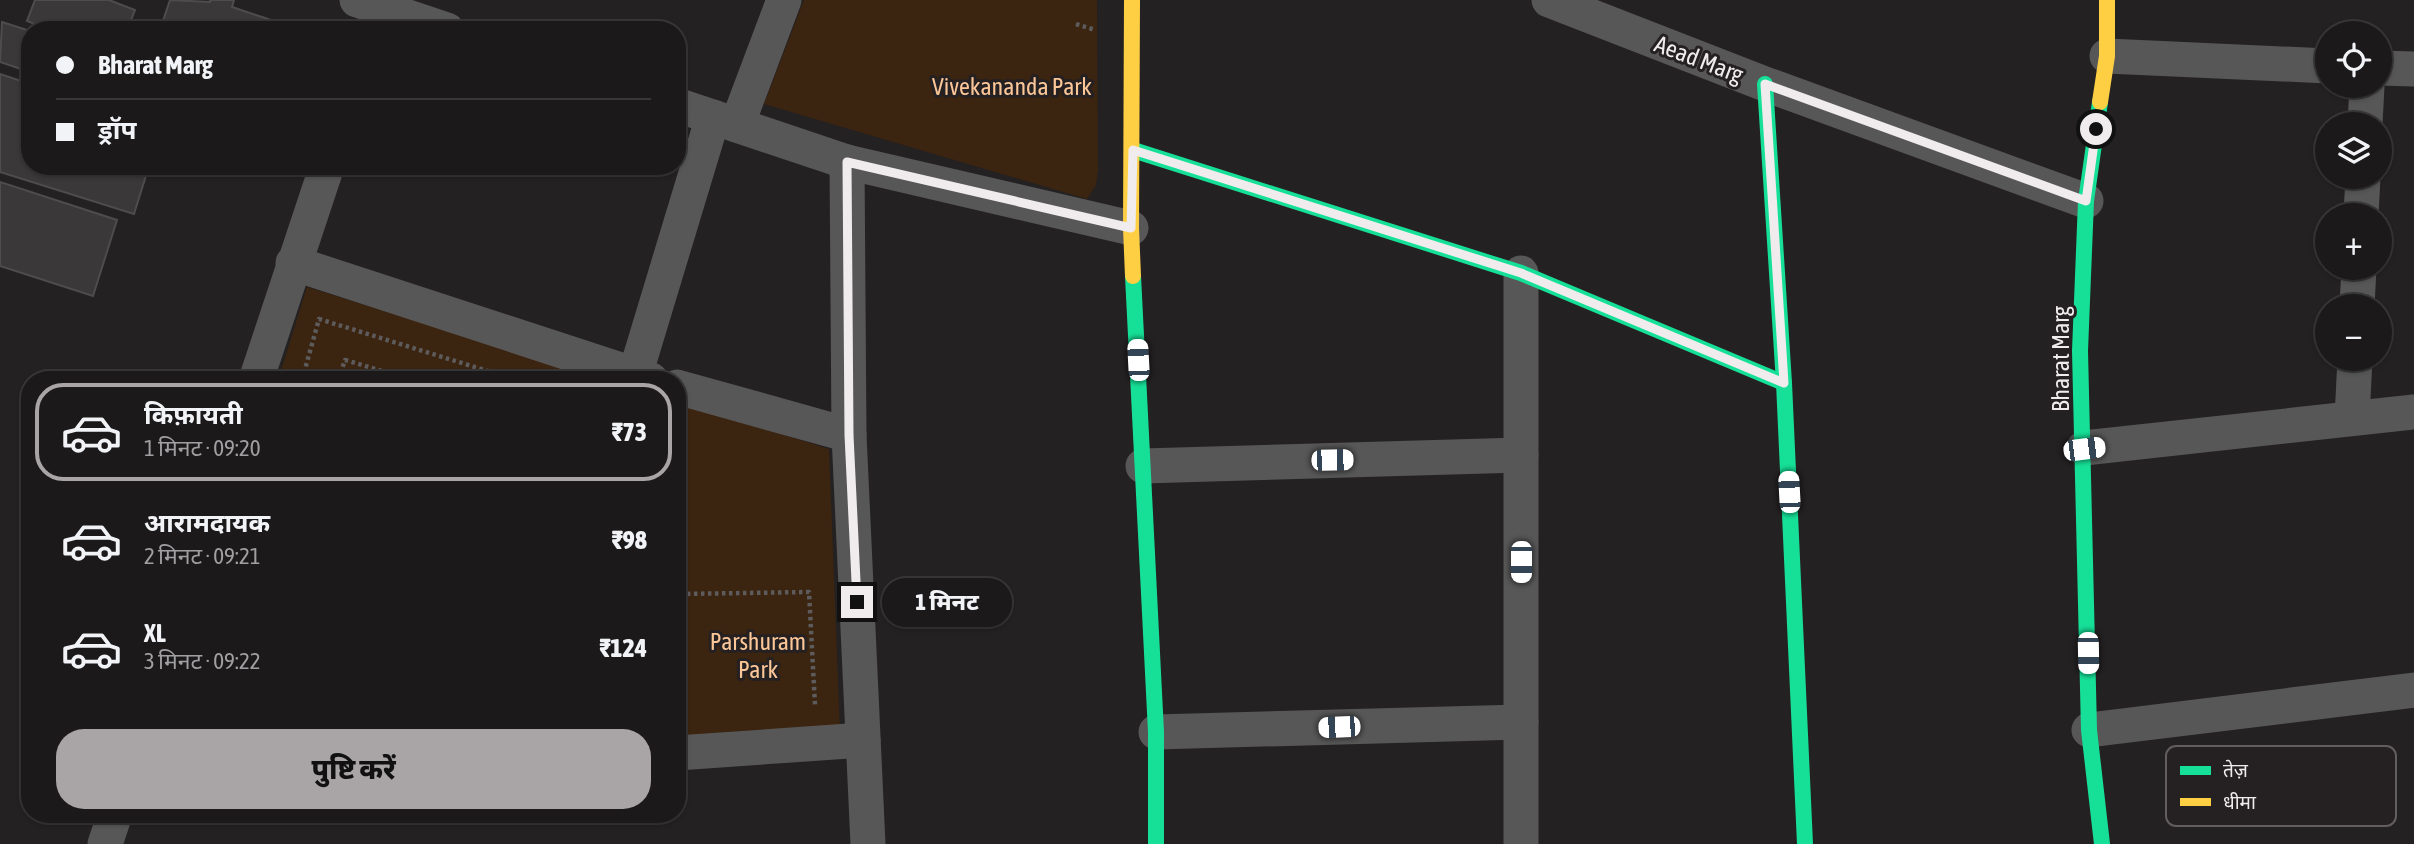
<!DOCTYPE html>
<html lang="hi">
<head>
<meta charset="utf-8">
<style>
  :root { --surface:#1b191a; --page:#282627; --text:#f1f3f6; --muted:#a0a0a2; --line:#393839; --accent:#a9a5a6 }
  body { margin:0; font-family:"Asap Condensed","Noto Sans Devanagari",sans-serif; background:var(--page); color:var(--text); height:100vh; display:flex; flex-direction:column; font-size:26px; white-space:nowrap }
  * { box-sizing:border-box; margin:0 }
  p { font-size:23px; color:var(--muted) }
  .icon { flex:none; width:38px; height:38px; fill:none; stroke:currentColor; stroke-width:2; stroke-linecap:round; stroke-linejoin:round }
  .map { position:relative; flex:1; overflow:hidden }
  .panel { position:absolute; left:21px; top:371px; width:665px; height:452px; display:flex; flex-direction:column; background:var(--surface); border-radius:28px; box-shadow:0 2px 5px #0004,0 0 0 2px var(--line) }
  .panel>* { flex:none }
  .guide { position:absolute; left:21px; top:21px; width:665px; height:154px; border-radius:28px; box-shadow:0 2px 5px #0004,0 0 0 2px var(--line); display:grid; align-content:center; height:154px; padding:0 35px; background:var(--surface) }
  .tools { position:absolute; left:2315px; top:21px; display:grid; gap:14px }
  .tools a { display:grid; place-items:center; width:77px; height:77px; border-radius:50%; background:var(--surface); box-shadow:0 2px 5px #0004,0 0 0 2px var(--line); font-size:35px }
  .end { position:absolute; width:32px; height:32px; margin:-16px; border:9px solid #f0eced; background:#111; box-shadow:0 0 0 4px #111 }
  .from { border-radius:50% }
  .bubble { position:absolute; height:49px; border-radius:24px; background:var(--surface); box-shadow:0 2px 5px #0004,0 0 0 2px var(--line); font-size:23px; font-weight:800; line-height:49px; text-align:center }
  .car { position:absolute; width:21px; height:42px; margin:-21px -10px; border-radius:9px; box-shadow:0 0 5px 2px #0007; background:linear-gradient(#fff 24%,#345 0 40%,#fff 0 76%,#345 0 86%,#fff 0) }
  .guide b { display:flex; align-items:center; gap:24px; height:66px; font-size:26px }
  .guide b+b { border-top:2px solid var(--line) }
  .guide i { width:18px; height:18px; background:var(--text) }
  ul { padding:12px 0 0; list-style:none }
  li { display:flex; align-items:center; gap:21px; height:98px; margin:0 14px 10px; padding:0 21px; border:4px solid transparent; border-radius:28px }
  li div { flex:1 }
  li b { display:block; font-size:26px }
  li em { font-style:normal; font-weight:800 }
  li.selected { border-color:var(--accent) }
  li>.icon { width:63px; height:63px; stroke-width:1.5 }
  .cta { display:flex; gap:14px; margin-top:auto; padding:14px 35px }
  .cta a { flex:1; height:80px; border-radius:28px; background:var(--accent); color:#111; font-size:28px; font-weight:800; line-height:80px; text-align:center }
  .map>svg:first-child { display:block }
</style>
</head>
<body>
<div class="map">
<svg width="2414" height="844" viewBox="0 0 2414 844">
  <rect width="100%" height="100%" fill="#242122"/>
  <g fill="#3b2410">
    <path d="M804,0H1097L1098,170L1096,185L1087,199L764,104Z"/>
    <path d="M307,287L605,380H278Z"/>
    <path d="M677,402L829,449L840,732L677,741Z"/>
  </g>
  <g fill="#3b3839" stroke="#4e4c4d" stroke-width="2">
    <path d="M35,0H109L135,10L127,30H50L27,21Z"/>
    <path d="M170,0L210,2V0H234L232,7L289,26L288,30H160Z"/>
    <path d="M2,22L30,31V72L0,62Z"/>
    <path d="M0,74L30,84V166H149L134,214L0,172Z"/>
    <path d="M0,182L117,220L93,296L0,266Z"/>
  </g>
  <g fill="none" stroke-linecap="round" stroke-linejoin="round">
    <g stroke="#5d5b5b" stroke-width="4.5" stroke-dasharray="3.5 3.5" stroke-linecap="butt">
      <path d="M1076,24L1095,30"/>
      <path d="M302,380L319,319L517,380"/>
      <path d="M338,380L345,360L412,380"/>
      <path d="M677,517L680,594L809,592L815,705"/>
      <path d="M677,594H680L678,716"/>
    </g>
    <g stroke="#585757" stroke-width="35">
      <path d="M357,0L447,30"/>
      <path d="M1549,0L1765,84L2086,201"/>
      <path d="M2107,56L2328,66"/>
      <path d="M2380,68L2414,69"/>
      <path d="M677,105L847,162L1131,228"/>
      <path d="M2365,124L2367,86"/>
      <path d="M737,125L784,0"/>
      <path d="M847,162L849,435L868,844"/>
      <path d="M2361,215L2363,177"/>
      <path d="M293,263L651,380"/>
      <path d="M1521,273V844"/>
      <path d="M2357,306L2359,268"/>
      <path d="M635,375L713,117"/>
      <path d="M256,380L327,166"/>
      <path d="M677,387L849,435"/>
      <path d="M2352,418L2355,359"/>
      <path d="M2084,448L2414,412"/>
      <path d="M1143,466L1521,455"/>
      <path d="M2089,730L2414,690"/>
      <path d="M1156,732L1521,722"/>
      <path d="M677,753L863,740"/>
      <path d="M105,844L115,814"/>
    </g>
    <g stroke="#16e098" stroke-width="16">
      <path d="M1765,84L1784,383L1805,844"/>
      <path d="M2100,102L2086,201L2080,351L2089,730L2102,844"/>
      <path d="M1133,150L1521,273L1784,383"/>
      <path d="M1133,276L1156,732V844"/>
    </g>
    <g stroke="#ffcf43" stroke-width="16">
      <path d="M1132,0L1131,228L1133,276"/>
      <path d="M2100,102L2107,56V0"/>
    </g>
  </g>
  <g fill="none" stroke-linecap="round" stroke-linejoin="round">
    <path stroke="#f0eced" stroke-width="9" d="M857,602L849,435L847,162L1131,228L1133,150L1521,273L1784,383L1765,84L2086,201L2096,129"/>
  </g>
  <g text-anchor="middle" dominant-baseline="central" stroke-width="6" stroke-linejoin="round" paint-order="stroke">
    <g font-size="24" fill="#f0eced" stroke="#252021">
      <text transform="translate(1699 59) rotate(21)">Aead Marg</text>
      <text transform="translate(2060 359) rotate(-90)">Bharat Marg</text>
    </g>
    <g font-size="24" fill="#fcc798" stroke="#252021">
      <text x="1012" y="86">Vivekananda Park</text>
      <text x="758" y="641">Parshuram<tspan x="758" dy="28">Park</tspan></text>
    </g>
  </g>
  <rect x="2166" y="746" width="230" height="80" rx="10" fill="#252021" stroke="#625d5e" stroke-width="2"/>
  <rect x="2180" y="766" width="31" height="9" fill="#16e098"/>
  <rect x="2180" y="798" width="31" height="8" fill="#ffcf43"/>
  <g font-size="19" fill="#f0eced">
    <text x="2223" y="777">तेज़</text>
    <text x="2223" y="809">धीमा</text>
  </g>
</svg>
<div class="tools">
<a><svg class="icon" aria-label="locate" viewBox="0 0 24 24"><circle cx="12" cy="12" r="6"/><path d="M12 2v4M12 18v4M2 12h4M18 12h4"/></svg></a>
<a><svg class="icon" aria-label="layers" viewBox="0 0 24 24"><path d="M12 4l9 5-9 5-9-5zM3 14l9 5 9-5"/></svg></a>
<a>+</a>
<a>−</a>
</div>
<i class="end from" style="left:2096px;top:129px"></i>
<i class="end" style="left:857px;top:602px"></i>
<div class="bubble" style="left:882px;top:578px;width:130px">1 मिनट</div>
<i class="car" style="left:1138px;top:360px;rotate:357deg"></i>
<i class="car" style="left:2084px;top:449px;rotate:83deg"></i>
<i class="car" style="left:1332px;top:460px;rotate:89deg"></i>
<i class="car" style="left:1789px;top:492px;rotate:357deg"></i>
<i class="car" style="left:1521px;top:562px;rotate:180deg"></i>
<i class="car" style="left:2088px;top:653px;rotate:179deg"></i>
<i class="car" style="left:1339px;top:727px;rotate:268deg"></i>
<div class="guide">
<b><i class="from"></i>Bharat Marg</b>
<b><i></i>ड्रॉप</b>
</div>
<section class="panel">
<ul>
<li class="selected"><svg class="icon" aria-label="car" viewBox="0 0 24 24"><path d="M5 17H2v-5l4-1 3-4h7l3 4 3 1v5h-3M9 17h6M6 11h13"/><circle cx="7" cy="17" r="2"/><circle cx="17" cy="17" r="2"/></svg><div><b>किफ़ायती</b><p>1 मिनट · 09:20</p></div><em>₹73</em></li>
<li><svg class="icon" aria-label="car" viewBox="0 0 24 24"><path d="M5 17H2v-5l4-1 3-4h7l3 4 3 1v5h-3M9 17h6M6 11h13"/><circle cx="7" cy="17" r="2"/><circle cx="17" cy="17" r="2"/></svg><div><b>आरामदायक</b><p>2 मिनट · 09:21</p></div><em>₹98</em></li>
<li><svg class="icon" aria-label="car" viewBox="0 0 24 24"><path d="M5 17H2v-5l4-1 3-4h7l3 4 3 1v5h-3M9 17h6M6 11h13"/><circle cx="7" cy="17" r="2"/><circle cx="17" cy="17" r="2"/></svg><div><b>XL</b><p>3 मिनट · 09:22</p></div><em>₹124</em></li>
</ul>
<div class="cta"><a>पुष्टि करें</a></div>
</section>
</div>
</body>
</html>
